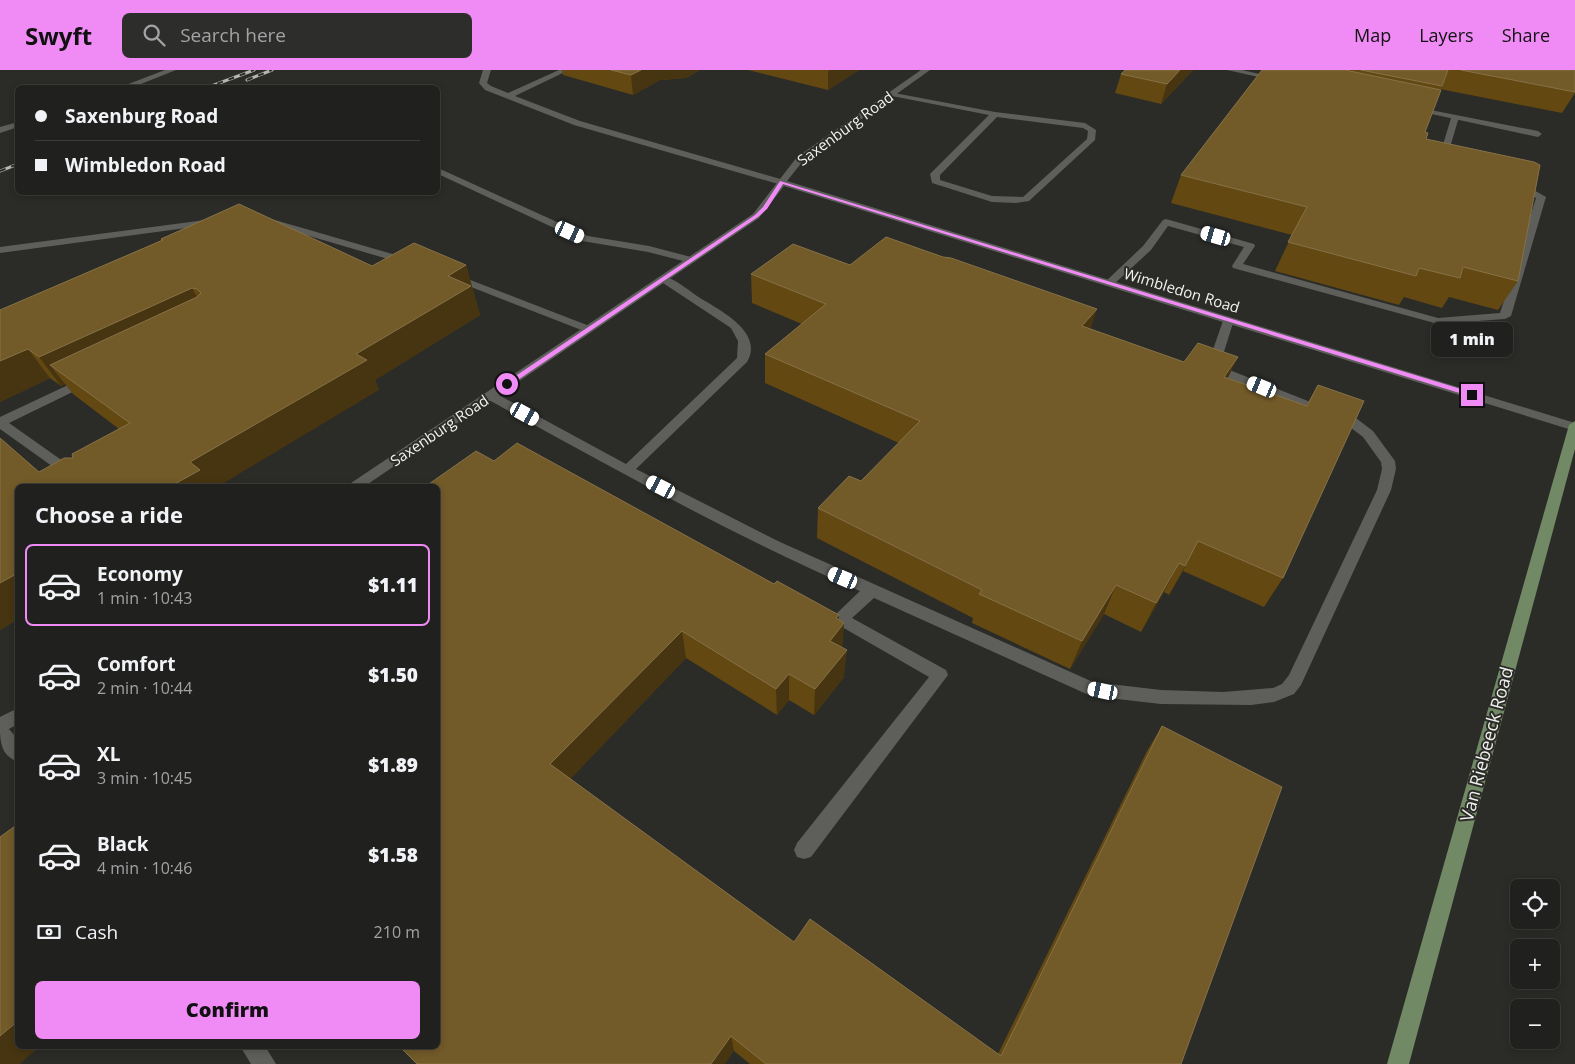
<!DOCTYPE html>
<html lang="en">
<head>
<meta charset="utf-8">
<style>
  :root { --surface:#20201e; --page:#2d2d2b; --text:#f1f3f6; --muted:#a2a3a4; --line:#3d3e3c; --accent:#f08bf6 }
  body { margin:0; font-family:"Open Sans",sans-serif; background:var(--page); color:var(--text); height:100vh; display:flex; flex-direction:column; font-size:19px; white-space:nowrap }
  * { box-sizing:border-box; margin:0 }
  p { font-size:16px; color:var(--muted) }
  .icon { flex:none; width:28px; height:28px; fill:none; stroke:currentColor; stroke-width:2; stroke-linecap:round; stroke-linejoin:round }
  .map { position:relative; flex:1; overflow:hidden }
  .drawer { position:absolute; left:15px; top:414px; width:425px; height:565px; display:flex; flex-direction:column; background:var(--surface); border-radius:8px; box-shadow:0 2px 8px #0003,0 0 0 1px var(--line) }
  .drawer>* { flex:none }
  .guide { position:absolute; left:15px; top:15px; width:425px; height:110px; border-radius:8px; box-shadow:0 2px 8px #0003,0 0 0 1px var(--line); display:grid; align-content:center; height:110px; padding:0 20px; background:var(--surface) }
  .fabs { position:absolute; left:1510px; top:809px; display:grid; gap:10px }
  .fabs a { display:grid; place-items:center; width:50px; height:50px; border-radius:8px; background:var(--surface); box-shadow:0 2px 8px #0003,0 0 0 1px var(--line); font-size:25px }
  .end { position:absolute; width:22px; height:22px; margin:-11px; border:6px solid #f08bf6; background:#111; box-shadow:0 0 0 2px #111 }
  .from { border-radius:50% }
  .bubble { position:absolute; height:35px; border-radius:8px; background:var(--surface); box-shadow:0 2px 8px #0003,0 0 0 1px var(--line); font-size:16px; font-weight:800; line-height:35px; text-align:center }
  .car { position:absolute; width:15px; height:30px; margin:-15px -8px; border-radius:6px; box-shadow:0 0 4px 1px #0007; background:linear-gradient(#fff 24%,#345 0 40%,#fff 0 76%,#345 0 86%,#fff 0) }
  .guide b { display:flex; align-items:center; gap:18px; height:48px; font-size:19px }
  .guide b+b { border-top:1px solid var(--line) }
  .guide i { width:12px; height:12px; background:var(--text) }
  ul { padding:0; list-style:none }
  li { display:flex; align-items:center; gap:15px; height:82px; margin:0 10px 8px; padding:0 10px; border:2px solid transparent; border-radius:8px }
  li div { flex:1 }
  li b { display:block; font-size:19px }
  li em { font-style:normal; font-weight:800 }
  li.current { border-color:var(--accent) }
  li>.icon { width:45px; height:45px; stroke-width:1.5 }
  h2 { padding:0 20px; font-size:22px; line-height:60px }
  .pay { display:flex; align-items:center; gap:12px; height:55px; padding:0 20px; font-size:19px }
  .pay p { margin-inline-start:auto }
  .cta { display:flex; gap:10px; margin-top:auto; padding:10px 20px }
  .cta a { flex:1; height:58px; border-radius:8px; background:var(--accent); color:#111; font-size:20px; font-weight:800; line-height:58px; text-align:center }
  header { display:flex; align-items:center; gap:30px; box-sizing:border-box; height:70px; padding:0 25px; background:var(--accent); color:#111 }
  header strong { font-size:24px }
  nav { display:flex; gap:28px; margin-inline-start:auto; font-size:18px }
  .search { width:350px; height:45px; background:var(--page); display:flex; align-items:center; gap:12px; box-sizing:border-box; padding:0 18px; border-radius:8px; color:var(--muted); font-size:19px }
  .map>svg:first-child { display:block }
</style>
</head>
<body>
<header>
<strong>Swyft</strong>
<div class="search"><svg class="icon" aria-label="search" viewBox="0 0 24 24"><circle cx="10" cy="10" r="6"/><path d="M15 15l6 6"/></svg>Search here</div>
<nav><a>Map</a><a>Layers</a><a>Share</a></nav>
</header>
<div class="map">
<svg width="1575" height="994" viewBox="0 0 1575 994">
  <rect width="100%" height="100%" fill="#2b2b28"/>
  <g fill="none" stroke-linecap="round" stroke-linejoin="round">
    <g fill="#5e5e5b" fill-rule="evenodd">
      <path d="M165,0H176L131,18H118Z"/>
      <path d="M483,0H491L487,13L491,16L508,23L559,0H569L515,26L580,51L784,110L786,112L781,115L778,114L574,55L485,20L479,13Z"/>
      <path d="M889,22L995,42L1085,53L1096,60L1095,70L1029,131L1016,133L992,132L932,113L930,104L989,45L892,26L888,24ZM997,47L1083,58L1088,61L1087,69L1023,127L992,126L940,110V105Z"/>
      <path d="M1452,45L1459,47L1446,91L1442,94L1438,91Z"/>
      <path d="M18,52V57L0,63V57Z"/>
      <path d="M438,98L588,166L649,176L695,188L696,190L691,193L648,182L582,171L438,104Z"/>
      <path d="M1518,111L1546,127L1511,246L1505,249L1438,254L1233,198L1232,196L1244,177L1168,156L1151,180L1113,215H1105L1104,213L1143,176L1163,150L1166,149L1254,174L1255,176L1243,194L1438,248L1500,243L1536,128L1515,116L1513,114Z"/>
      <path d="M268,148L413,190L414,192L409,195L405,194L265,153V149Z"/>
      <path d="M213,149L216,150V154L0,183V177Z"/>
      <path d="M452,203L592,257L594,259L592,261H584L448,208L447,206L448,204Z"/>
      <path d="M664,206C675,209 687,219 697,226C717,239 765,261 747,292L636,399L780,472L1093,612L1161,620L1223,622L1273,618L1282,614L1289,605L1377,420L1382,399L1381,392L1363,367L1342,351L1310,341L1224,307L1214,297L1210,288L1224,248L1228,247L1234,250L1222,288L1224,293L1232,301L1318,335L1352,345L1373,361L1395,391L1396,399L1391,420L1301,615L1294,624L1274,632L1251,635L1161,634L1091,626L874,528L852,548L946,600L948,605L811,787L804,789L797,787L794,780L797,773L929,607L835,553L833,549L835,545L860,521C732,465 610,397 487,329L485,326L487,323H495L626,394L737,288L738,271L731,258L660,211L659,209L660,207Z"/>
      <path d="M85,307L89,308L91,311L89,314L9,353L94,413L96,416H80L0,359V347Z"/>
      <path d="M0,654C18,661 18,675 18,692C0,685 0,671 0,654Z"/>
      <path d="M240,976H265L276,994H251Z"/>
    </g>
    <g fill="#5e5e5b" fill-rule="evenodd">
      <path d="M921,0H930L803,91L787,111L1575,353V361L784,116L759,148L365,416H349L351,413L753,144L797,87Z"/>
      <path d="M1227,0H1242L1280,9L1276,11Z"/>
      <path d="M1410,36L1538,61L1542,64L1538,67L1413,40H1410Z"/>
      <path d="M18,638V654L0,664V647Z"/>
    </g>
    <path fill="#728966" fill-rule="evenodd" d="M1575,351V379L1409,994H1387L1569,355Z"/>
    <defs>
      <g id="rail">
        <path d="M247,10L272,0"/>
        <path d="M206,18L254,0"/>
        <path d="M0,101L18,94"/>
      </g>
    </defs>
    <use href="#rail" stroke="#b6b6b3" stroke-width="3"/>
    <use href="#rail" stroke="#2b2b28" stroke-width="2" stroke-dasharray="6" stroke-linecap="butt"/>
  </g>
  <g fill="#634811">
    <path d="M562,0H700L686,8L660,10L633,25L563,5Z"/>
    <path d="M748,0H859L828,20Z"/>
    <path d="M1125,0H1193L1161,34L1115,23L1121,4Z"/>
    <path d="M1262,0H1575V23L1562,43L1440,19L1425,62L1426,69L1518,211L1498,240L1449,227L1442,238L1404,227L1399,235L1275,201L1292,165L1171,133L1181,105Z"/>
    <path d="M161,169L372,196L466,195L480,245L375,310L379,320L18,416V549L0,560V368L39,402L73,388L119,359L73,324L65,314L61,316L50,308L0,332V240L162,170Z"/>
    <path d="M850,195L1091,259L1306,336L1318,315L1283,508L1264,537L1183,501L1169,525L1164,522L1141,562L1104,544L1070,599L972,553L973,548L817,468L818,438L861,411L899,373L765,313V284L802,254L752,233L751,204Z"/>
    <path d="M494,391L774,514L839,545L838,550L844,553L842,577L844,607L814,645L789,630L777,645L686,588L570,709L794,872L998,984L1147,681L1162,656L1181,994H750L734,981L399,976Z"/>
  </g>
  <g fill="#463510">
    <path d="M641,0H700L686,8L660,10L633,25L631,5Z"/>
    <path d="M830,0H859L828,20V1Z"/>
    <path d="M1180,0H1193L1161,34L1167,14Z"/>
    <path d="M466,195L480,245L375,310L379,320L219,416H171L190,392L356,284L448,206Z"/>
    <path d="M192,218L208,247L50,295L65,314L61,316L39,287Z"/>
    <path d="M1097,239L1088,268L1082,256Z"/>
    <path d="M28,279L50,308L0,332V291Z"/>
    <path d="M1238,287L1224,316V307Z"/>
    <path d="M1198,471L1183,501L1169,525L1185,496Z"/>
    <path d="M1179,493L1164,522L1141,562L1156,533Z"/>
    <path d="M18,503V549L0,560V513Z"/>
    <path d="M1116,515L1104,544L1070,599L1082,571Z"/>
    <path d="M839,545L837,561L844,553L842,580L830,571L836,548Z"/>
    <path d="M682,561L686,588L561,719L550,694Z"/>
    <path d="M847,580L844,607L814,645L815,619Z"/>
    <path d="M789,604V630L777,645L776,619Z"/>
    <path d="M18,951V976H40L20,994H0V966Z"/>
    <path d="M731,966L734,981L725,994H711Z"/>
  </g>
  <g fill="#725a29" stroke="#867248">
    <path d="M611,0H641L631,5Z"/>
    <path d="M1125,0H1180L1167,14L1121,4Z"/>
    <path d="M1262,0H1345L1441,20L1425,62L1428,63L1426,69L1534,92L1540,95L1518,211L1463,197L1460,208L1419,198L1416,206L1288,172L1307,137L1181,105Z"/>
    <path d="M1361,0H1448L1442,16Z"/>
    <path d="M1461,0H1575V22Z"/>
    <path d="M239,134L372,196L414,173L466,195L448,206L471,216L356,284L367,290L190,392L200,400L171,416H18V503L0,513V368L39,402L64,388H73L72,384L130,353L50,295L197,227L201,223L197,219L192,218L39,287L28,279L0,291V240L163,170L161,169Z"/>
    <path d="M886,167L943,187L951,188L1097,239L1082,256L1184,292L1198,273L1238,287L1224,307L1307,336L1318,315L1364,331L1283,508L1198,471L1185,496L1179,493L1156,533L1116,515L1082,571L979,524L982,520L818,438L849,406L861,411L920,351L765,284L826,234L751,204L793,174L850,195Z"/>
    <path d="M517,373L774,514L777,511L839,545L836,548L844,553L830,571L847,580L815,619L789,604L776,619L682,561L550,694L794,872L810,849L1001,986L1162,656L1282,717L1181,994H766L731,966L711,994H417L399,976H438V416H426L476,381L494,391Z"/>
    <path d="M18,754V951L0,966V767Z"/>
  </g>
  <path fill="#f08bf6" d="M780,111L1474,323L1475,325L1469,326L783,114L767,139L758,147L509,316H505V313L755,145L763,137Z"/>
  <g text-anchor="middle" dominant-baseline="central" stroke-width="4" stroke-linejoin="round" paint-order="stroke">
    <g font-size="15" fill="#f1f1ef" stroke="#2b2b28">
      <text transform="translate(845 58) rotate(-36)">Saxenburg Road</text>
      <text transform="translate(1182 220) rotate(17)">Wimbledon Road</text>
      <text transform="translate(439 360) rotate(-34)">Saxenburg Road</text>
    </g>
    <g font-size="18" fill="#f1f1ef" stroke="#2b2b28">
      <text transform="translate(1486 674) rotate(-75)">Van Riebeeck Road</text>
    </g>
  </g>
</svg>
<div class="fabs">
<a><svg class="icon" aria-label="locate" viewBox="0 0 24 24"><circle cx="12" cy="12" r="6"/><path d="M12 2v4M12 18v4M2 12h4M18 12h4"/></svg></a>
<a>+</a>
<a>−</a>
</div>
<i class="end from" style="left:507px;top:314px"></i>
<i class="end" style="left:1472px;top:325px"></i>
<div class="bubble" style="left:1431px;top:252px;width:82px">1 min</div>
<i class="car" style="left:570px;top:162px;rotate:115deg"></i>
<i class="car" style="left:1216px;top:166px;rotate:286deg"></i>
<i class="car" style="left:1262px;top:317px;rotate:292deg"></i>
<i class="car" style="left:525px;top:344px;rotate:119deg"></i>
<i class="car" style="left:661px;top:417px;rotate:297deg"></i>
<i class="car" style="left:843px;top:508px;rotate:293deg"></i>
<i class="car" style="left:1103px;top:621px;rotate:282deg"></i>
<div class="guide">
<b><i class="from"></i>Saxenburg Road</b>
<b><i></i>Wimbledon Road</b>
</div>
<section class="drawer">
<h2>Choose a ride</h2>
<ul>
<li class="current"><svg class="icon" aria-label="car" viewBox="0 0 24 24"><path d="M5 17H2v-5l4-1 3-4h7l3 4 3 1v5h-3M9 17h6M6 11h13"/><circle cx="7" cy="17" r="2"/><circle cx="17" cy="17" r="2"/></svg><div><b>Economy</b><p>1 min · 10:43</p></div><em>$1.11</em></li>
<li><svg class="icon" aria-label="car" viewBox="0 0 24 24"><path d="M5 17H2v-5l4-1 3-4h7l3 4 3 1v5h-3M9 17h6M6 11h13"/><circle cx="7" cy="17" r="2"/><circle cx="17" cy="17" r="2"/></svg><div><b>Comfort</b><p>2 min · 10:44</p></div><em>$1.50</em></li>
<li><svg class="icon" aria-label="car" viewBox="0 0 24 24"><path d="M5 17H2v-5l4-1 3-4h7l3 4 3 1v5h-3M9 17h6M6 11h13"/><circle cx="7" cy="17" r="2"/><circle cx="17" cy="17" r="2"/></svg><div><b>XL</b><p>3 min · 10:45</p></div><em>$1.89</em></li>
<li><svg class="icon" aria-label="car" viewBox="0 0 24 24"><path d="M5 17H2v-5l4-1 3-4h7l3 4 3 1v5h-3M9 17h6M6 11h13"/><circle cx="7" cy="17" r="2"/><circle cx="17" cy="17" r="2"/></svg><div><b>Black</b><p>4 min · 10:46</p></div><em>$1.58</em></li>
</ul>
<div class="pay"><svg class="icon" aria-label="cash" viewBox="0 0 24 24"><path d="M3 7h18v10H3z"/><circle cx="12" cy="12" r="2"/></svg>Cash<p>210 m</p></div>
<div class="cta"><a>Confirm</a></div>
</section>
</div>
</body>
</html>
